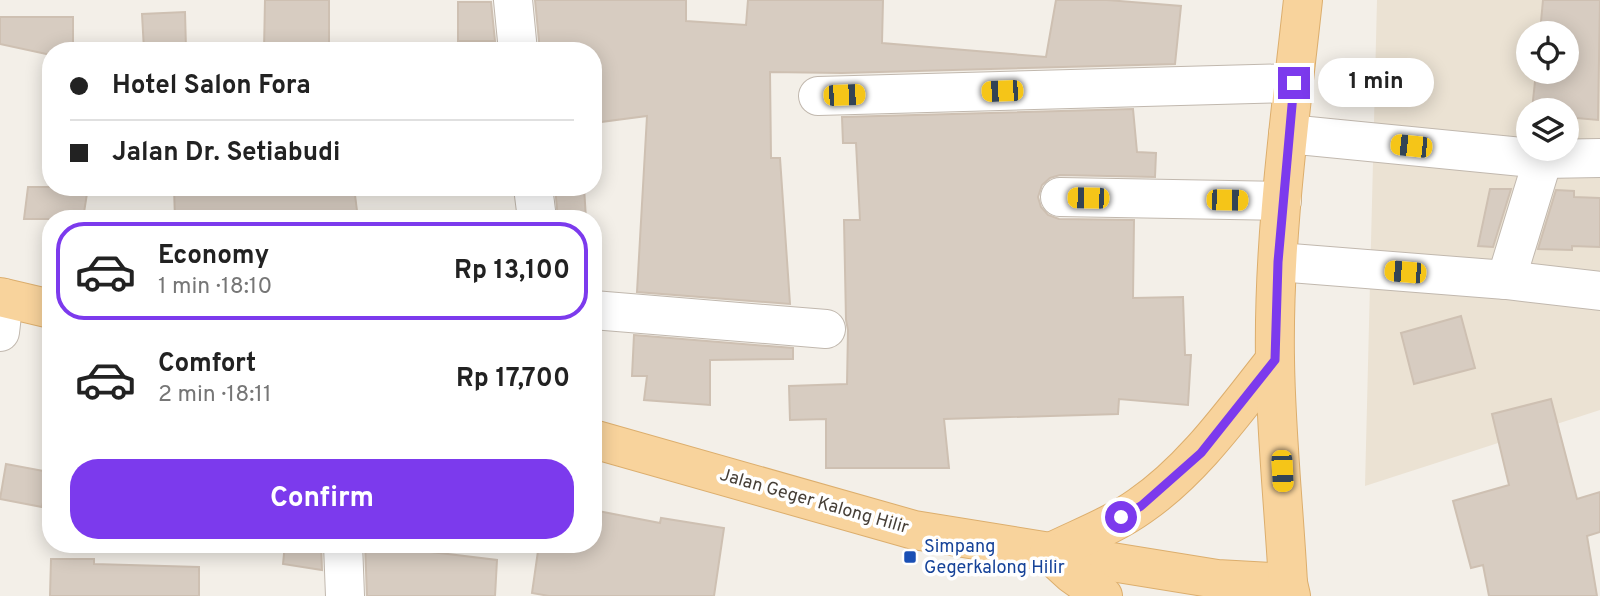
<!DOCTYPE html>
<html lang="en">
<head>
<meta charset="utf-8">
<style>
  :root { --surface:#fff; --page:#f2f2f2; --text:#222; --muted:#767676; --line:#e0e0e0; --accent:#7c3aed }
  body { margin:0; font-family:Overpass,sans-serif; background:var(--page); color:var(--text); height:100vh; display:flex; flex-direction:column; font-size:26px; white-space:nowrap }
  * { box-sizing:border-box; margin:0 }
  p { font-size:23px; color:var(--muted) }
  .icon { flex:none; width:38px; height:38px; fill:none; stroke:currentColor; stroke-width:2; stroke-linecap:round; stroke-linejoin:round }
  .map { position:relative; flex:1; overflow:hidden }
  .drawer { position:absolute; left:42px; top:210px; width:560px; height:343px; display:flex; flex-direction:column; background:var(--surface); border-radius:28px; box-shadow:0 4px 18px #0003 }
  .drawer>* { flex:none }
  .banner { position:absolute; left:42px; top:42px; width:560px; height:154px; border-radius:28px; box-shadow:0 4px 18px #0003; display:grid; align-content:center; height:154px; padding:0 28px; background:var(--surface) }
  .buttons { position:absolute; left:1516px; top:21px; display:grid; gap:14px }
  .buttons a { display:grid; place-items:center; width:63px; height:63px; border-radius:50%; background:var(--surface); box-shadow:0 4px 18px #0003; font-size:35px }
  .end { position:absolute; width:32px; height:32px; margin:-16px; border:9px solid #7c3aed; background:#fff; box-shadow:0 0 0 4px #fff }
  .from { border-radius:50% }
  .bubble { position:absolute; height:49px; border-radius:24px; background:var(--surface); box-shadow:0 4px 18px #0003; font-size:23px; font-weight:700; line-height:49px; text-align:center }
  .car { position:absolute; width:21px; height:42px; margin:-21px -10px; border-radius:9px; box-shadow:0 0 5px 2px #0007; background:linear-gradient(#f5c518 24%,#345 0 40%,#f5c518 0 76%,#345 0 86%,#f5c518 0) }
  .banner b { display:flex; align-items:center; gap:24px; height:66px; font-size:26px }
  .banner b+b { border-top:2px solid var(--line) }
  .banner i { width:18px; height:18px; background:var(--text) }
  ul { padding:12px 0 0; list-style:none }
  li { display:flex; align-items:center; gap:21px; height:98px; margin:0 14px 10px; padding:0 14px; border:4px solid transparent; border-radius:28px }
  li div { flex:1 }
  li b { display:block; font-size:26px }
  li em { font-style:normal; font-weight:700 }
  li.on { border-color:var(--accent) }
  li>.icon { width:63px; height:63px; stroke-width:1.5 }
  .primary-button { display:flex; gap:14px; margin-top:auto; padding:14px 28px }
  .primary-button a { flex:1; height:80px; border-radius:28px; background:var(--accent); color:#fff; font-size:28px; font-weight:700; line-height:80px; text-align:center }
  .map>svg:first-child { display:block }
</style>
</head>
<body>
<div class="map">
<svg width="1600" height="596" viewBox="0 0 1600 596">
  <rect width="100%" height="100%" fill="#f3efe8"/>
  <path fill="#ebe2d3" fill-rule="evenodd" d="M1377,0H1600V410L1365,486ZM1528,33H1566V72H1528ZM1528,110H1566V149H1528Z"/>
  <g fill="#d7ccc1" stroke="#cec0b2" stroke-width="2">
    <path d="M265,0H329V51H264Z"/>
    <path d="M535,0H686V21L746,25L748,0H883L882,43L1046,57L1056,0H1107L1181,6L1175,64L842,73L770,72L771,158H780L790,304L637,292L647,116L593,123V51H540Z"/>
    <path d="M1543,0H1600L1598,120L1566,117V110H1532L1536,72H1566V33H1540Z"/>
    <path d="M458,2H491L495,41H458Z"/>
    <path d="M185,12L186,49L144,50L142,14Z"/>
    <path d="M0,17H73V51H51V55L0,44Z"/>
    <path d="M1133,109L1137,152L1156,153L1155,177L1060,175L1050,178L1042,185L1038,197L1041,207L1048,215L1059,219L1134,220L1133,298L1183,297L1185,355H1191L1188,405L1119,399L1118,414L944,419L949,468H826V419L790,420L789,386L847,384L848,330L846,320L844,220H860L856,143H843L842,117Z"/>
    <path d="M28,187H88L83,219H24Z"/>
    <path d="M174,187H278L279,194L324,187H354L358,219H175Z"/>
    <path d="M555,187H584L586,219H558Z"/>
    <path d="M1490,189H1511L1493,247L1478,246Z"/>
    <path d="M1556,190L1574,191V197L1600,198V247L1572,246V250L1538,249Z"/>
    <path d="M1461,316L1475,368L1414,384L1401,333Z"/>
    <path d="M634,335L793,348V359L710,360V405L644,400L647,376H632Z"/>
    <path d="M1551,399L1577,499L1600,492V532L1587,536L1597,596H1489L1483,565L1471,568L1453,501L1509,485L1492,414Z"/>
    <path d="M6,464L49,472L42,507L0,499Z"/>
    <path d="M593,510L660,523L661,518L724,528L714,596H549L532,593L539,544H593Z"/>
    <path d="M285,544H321L322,570L283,564Z"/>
    <path d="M365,544L497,560L495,596H367Z"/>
    <path d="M51,559H94V564L199,567V596H50Z"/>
  </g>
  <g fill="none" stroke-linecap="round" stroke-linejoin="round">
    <defs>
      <g id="minor">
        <path d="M513,0L518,51"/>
        <path d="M818,96L1294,83"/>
        <path d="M1288,134L1543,159L1600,158"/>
        <path d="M533,187L537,219"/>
        <path d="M1060,197L1282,201"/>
        <path d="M1278,262L1506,280L1600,291"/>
        <path d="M1506,280L1543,159"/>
        <path d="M593,310L826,329"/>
        <path d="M0,332L4,298"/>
        <path d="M343,544L345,596"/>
      </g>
      <g id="major">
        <path d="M0,297L51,309"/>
        <path d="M593,439L914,530L1217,579L1288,583"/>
        <path d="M1049,553C1079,538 1112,526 1140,506C1194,469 1235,410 1275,360"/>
        <path d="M1049,553L1072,574L1103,596"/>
        <path d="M1291,596L1288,583C1284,509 1276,434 1275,360C1273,240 1290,119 1303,0"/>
      </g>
    </defs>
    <use href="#minor" stroke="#c1b8ae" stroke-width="40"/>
    <use href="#major" stroke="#dcae6d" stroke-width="40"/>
    <use href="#minor" stroke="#fff" stroke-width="38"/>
    <use href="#major" stroke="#f8d39c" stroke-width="38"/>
  </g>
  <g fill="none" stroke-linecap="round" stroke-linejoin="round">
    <path stroke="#7c3aed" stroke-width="9" d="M1121,517L1141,506L1201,453L1275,360L1278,262L1294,83"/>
  </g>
  <rect fill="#1a4fb4" stroke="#fff" stroke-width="2.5" x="903" y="550" width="14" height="14" rx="3.5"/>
  <g text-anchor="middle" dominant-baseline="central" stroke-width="7" stroke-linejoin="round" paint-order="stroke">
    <g font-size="18" fill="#463f37" stroke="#fff">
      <text transform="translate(814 502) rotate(16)">Jalan Geger Kalong Hilir</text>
    </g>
    <g font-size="18" fill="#164399" stroke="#fff" text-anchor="start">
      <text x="924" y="547">Simpang<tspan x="924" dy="21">Gegerkalong Hilir</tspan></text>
    </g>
  </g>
</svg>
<div class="buttons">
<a><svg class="icon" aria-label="locate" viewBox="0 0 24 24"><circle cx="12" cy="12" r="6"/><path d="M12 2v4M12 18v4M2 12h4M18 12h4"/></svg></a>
<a><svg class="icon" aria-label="layers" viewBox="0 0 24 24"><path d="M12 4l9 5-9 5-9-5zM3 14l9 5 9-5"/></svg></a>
</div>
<i class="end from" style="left:1121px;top:517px"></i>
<i class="end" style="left:1294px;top:83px"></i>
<div class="bubble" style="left:1318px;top:58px;width:116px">1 min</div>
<i class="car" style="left:1002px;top:91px;rotate:268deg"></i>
<i class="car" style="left:844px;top:95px;rotate:88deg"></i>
<i class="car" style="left:1411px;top:146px;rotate:276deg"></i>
<i class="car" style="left:1088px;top:198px;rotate:271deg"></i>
<i class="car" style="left:1227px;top:200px;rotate:91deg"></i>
<i class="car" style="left:1405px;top:272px;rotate:275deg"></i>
<i class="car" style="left:1282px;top:471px;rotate:177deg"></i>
<div class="banner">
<b><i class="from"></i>Hotel Salon Fora</b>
<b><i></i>Jalan Dr. Setiabudi</b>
</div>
<section class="drawer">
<ul>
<li class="on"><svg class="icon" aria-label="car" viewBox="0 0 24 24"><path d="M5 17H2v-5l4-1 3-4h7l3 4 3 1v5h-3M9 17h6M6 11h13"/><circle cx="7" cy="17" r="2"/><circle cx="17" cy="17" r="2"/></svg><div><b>Economy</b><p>1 min · 18:10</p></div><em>Rp 13,100</em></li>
<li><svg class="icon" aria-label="car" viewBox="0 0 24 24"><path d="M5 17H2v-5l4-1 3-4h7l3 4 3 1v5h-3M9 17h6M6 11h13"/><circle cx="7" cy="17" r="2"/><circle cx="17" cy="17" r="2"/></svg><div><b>Comfort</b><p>2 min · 18:11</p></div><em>Rp 17,700</em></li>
</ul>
<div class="primary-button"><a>Confirm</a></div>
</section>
</div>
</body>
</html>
